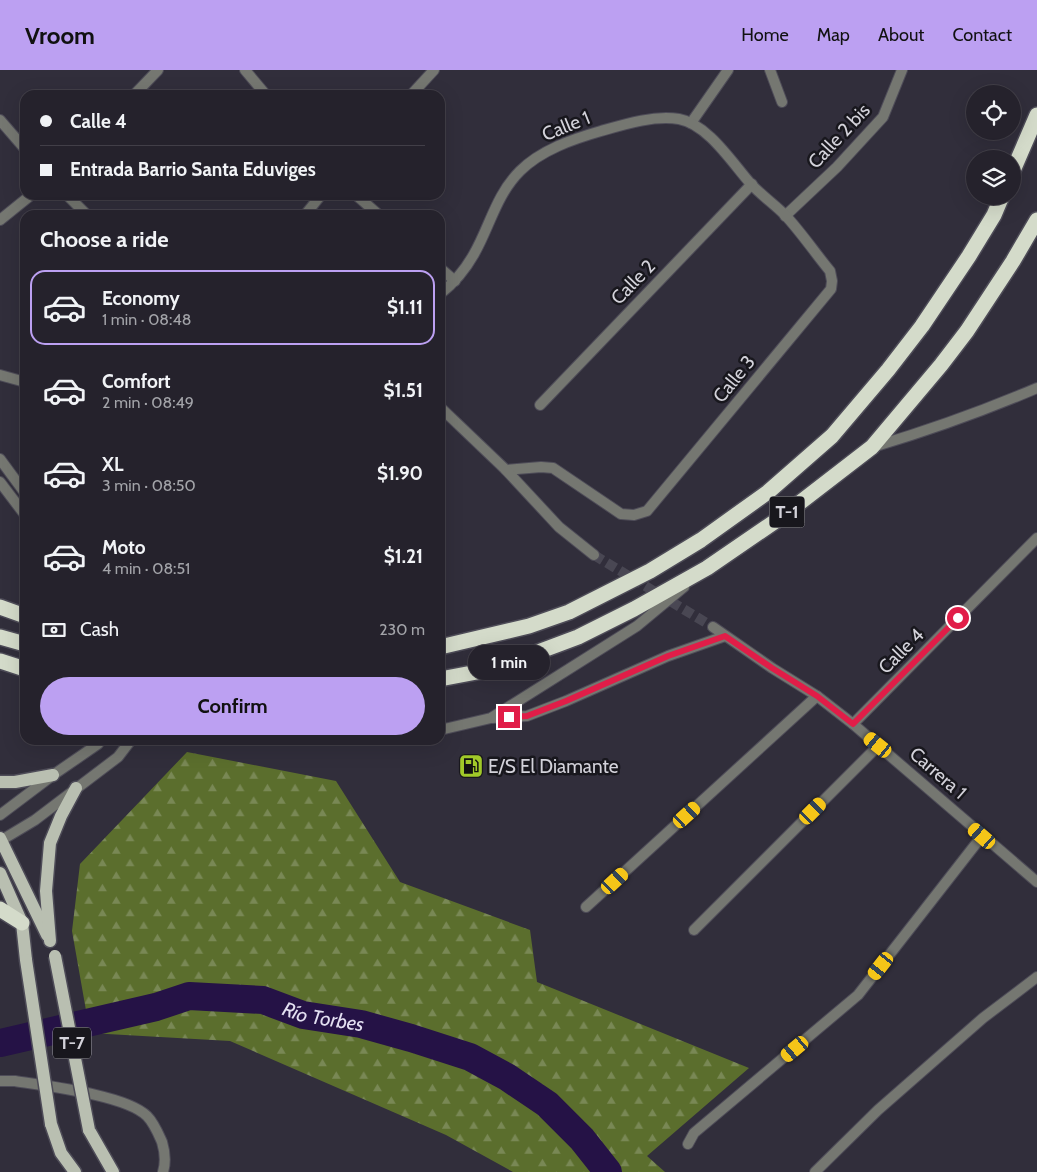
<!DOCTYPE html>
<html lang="en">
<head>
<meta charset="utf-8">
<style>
  :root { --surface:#25222c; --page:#312f38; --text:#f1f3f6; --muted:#a3a4a9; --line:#423f48; --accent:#bca0f2 }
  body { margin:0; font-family:Cabin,sans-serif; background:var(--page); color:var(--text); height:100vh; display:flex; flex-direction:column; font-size:19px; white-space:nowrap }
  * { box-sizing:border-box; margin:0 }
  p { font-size:16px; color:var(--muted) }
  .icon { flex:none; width:28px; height:28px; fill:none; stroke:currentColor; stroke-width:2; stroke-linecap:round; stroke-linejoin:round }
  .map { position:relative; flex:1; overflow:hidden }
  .panel { position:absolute; left:20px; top:140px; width:425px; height:535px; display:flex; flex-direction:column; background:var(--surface); border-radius:15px; box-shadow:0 5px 20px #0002,0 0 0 1px var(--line) }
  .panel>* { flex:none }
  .guide { position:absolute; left:20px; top:20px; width:425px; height:110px; border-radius:15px; box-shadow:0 5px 20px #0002,0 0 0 1px var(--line); display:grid; align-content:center; height:110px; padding:0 20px; background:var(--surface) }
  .buttons { position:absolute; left:966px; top:15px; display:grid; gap:10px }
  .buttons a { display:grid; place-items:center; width:55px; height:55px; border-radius:50%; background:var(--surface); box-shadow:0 5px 20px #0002,0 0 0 1px var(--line); font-size:25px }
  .end { position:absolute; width:22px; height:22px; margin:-11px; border:6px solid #e11d48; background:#fff; box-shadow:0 0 0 2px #fff }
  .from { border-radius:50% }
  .bubble { position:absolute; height:35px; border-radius:18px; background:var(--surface); box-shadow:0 5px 20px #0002,0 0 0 1px var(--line); font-size:16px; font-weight:700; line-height:35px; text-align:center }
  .car { position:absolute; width:15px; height:30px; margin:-15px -8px; border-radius:6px; box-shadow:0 0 4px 1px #0007; background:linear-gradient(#f5c518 24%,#345 0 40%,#f5c518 0 76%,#345 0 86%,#f5c518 0) }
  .guide b { display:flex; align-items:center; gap:18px; height:48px; font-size:19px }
  .guide b+b { border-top:1px solid var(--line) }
  .guide i { width:12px; height:12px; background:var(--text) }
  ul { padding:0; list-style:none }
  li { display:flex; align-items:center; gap:15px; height:75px; margin:0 10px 8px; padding:0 10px; border:2px solid transparent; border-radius:15px }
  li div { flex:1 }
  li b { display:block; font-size:19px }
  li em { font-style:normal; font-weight:700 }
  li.current { border-color:var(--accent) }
  li>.icon { width:45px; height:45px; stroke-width:1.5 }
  h2 { padding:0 20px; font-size:22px; line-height:60px }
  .pay { display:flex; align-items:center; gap:12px; height:55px; padding:0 20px; font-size:19px }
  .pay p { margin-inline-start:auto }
  .primary-button { display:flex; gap:10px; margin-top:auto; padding:10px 20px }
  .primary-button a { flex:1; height:58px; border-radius:30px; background:var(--accent); color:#111; font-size:20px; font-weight:700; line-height:58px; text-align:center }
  header { display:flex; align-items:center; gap:30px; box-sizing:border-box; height:70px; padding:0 25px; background:var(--accent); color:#111 }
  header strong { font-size:24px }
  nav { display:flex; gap:28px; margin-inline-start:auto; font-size:18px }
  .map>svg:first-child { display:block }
</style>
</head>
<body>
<header>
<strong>Vroom</strong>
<nav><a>Home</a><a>Map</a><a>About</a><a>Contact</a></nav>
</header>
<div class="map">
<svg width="1037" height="1102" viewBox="0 0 1037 1102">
  <defs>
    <pattern id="forest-firs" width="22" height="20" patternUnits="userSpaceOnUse" patternTransform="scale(1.25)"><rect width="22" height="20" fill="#5b6e2d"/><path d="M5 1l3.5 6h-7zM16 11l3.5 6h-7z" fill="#798855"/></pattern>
  </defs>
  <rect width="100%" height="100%" fill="#312e3b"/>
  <path fill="url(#forest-firs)" d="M187,682L336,711L400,812L530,860L537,912L749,998L647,1086L665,1102H513L446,1065L230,971L90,963L72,861L80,794Z"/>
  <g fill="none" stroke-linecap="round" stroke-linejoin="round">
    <path stroke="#251246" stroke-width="28" id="s1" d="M0,973L156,937L189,926L263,930L303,945L361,954L411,968L470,987L507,1007L547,1034L582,1069L608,1102"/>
    <path stroke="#494753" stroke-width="10" stroke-dasharray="10 5" stroke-linecap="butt" d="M594,485L713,557"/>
    <defs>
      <g id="street">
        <path d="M245,0L266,25"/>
        <path d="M770,0L782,32"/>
        <path d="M134,25L158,0"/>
        <path d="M411,25L434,0"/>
        <path d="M0,50L25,79"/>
        <path d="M691,53L728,0"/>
        <path d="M67,125L87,145"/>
        <path d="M356,125L379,145"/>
        <path d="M305,145L321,125"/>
        <path d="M785,146L837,97L883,47L902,0"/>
        <path d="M0,150L31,125"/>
        <path d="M440,198L455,211"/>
        <path d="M440,224C454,213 465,200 474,184C490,156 496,125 520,101C541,80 573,69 601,61C625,54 654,45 679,49C708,54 733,94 751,114C761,125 774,134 785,145C801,162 815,183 830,201L832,211L831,219L647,441L634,445L621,444L553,398L541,397L506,400"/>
        <path d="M0,305L25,312"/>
        <path d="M540,335L752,114"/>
        <path d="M440,337L506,400L559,457L594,485"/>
        <path d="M873,377C930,360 983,341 1037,318"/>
        <path d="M0,389L25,423"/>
        <path d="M0,412L25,445"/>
        <path d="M713,557L772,598L817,626L853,654L1037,812"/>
        <path d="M492,648L527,646L566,631L668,586L725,566"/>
        <path d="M853,654L1037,468"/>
        <path d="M440,660L491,648L637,556L684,517"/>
        <path d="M0,745L53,705L98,674L101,670"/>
        <path d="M0,771L35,750L118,687L131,670"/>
        <path d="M586,837L817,626"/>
        <path d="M694,860L879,675"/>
        <path d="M0,1011H15C46,1016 126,1025 147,1046C154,1053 158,1063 162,1072C165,1082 166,1092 163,1102"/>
        <path d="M688,1074L694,1063L858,925L982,766"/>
        <path d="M815,1102L878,1040L983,948L1037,907"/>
      </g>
      <g id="primary">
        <path d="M0,712H15L53,705"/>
        <path d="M0,768L47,865"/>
        <path d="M0,803L22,853L26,890"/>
        <path d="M50,871L46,821L50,773L61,746L76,718"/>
        <path d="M51,1054L61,1083L75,1102"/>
        <path d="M89,1060L113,1102"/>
      </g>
      <g id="highway">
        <path d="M1012,103L1037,45"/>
        <path d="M0,537L25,546"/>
        <path d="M0,567L25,574"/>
        <path d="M440,577L529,556L569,542L650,501L701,470L768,422L832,366L888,300L922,256L969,186L994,145L1002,126"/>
        <path d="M0,591L25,599"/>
        <path d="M440,609L493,599L578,567L634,539L707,498L780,448L872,377L941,295L967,261L1013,191L1037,150"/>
        <path d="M0,839L22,853"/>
      </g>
    </defs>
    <use href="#street" stroke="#4e4c58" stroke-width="12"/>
    <use href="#primary" stroke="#4e4c58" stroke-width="15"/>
    <use href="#highway" stroke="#4e4c58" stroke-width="18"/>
    <use href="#street" stroke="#757771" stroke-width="10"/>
    <use href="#primary" stroke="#b9bfb1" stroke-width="12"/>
    <use href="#highway" stroke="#d4dbca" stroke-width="15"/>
    <defs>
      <g id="primary-bridge">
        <path d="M55,886L89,1060"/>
        <path d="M26,890L51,1054"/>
      </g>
    </defs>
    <use href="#primary-bridge" stroke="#4e4c58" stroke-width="15" stroke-linecap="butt"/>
    <use href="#primary-bridge" stroke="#b9bfb1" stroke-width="12"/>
  </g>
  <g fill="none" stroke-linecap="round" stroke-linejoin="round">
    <path stroke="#e11d48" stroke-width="6" d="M509,647L527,646L566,631L668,586L725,566L772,598L817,626L853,654L958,548"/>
  </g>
  <defs>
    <symbol id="fuel-square" viewBox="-11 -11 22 22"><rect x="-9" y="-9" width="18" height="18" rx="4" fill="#a1c929" stroke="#18171d"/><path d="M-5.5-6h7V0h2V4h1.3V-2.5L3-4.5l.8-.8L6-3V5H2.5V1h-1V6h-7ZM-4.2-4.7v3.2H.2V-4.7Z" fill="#111"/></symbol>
  </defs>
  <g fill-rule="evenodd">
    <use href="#fuel-square" x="457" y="682" width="28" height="28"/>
  </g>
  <g text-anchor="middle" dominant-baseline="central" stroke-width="5" stroke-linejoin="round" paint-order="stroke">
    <g fill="#18171d" stroke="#9b9aa1" stroke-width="1">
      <rect x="769.5" y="426.5" width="35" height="31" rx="4"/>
      <rect x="53" y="957.5" width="38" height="31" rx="4"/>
    </g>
    <g font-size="18" font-weight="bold" fill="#d3d2da">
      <text x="787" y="442">T-1</text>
      <text x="72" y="973">T-7</text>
    </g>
    <g font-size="19" fill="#d3d2da" stroke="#18171d">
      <text transform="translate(566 56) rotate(-22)">Calle 1</text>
      <text transform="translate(839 66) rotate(-47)">Calle 2 bis</text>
      <text transform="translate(633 212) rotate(-46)">Calle 2</text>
      <text transform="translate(734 309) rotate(-51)">Calle 3</text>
      <text transform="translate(901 581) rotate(-45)">Calle 4</text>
      <text transform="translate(938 703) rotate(41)">Carrera 1</text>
    </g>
    <g font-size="19" fill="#d3d2da" stroke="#18171d" text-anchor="start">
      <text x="488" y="696">E/S El Diamante</text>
    </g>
    <g font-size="20" font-style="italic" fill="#e3dff1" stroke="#18171d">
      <text stroke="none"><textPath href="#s1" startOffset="332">Río Torbes</textPath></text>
    </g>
  </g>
</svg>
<div class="buttons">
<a><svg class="icon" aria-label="locate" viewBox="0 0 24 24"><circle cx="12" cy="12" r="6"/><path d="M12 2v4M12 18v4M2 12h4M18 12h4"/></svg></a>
<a><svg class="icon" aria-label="layers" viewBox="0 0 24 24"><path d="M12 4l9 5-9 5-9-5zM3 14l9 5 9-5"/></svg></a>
</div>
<i class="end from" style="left:958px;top:548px"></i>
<i class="end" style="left:509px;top:647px"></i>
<div class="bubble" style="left:468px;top:575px;width:82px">1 min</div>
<i class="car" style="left:878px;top:675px;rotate:309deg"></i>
<i class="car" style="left:813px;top:741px;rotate:45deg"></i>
<i class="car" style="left:687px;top:745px;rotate:48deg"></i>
<i class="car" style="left:982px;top:766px;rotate:311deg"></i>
<i class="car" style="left:615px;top:811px;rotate:47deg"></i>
<i class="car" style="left:881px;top:896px;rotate:218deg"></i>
<i class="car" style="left:795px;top:979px;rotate:230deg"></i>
<div class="guide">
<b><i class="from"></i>Calle 4</b>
<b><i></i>Entrada Barrio Santa Eduviges</b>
</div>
<section class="panel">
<h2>Choose a ride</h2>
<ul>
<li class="current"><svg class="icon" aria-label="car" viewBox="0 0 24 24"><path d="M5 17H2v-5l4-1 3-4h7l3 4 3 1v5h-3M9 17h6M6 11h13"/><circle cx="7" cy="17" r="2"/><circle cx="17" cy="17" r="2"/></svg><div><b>Economy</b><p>1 min · 08:48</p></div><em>$1.11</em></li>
<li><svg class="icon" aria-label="car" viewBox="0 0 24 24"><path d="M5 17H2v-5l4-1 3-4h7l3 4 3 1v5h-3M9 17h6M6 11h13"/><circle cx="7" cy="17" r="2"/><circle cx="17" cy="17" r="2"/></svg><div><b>Comfort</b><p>2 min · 08:49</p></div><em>$1.51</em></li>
<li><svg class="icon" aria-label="car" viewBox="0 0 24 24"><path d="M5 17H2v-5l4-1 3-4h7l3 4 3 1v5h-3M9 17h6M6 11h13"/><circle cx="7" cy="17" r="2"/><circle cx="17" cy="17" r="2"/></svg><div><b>XL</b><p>3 min · 08:50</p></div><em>$1.90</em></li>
<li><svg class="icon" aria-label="car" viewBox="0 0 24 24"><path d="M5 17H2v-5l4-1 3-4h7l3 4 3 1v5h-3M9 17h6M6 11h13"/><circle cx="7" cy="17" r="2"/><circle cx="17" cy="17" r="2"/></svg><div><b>Moto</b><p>4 min · 08:51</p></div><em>$1.21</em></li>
</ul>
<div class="pay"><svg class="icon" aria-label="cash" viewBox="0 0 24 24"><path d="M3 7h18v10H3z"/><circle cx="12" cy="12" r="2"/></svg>Cash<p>230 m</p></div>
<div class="primary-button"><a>Confirm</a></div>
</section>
</div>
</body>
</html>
